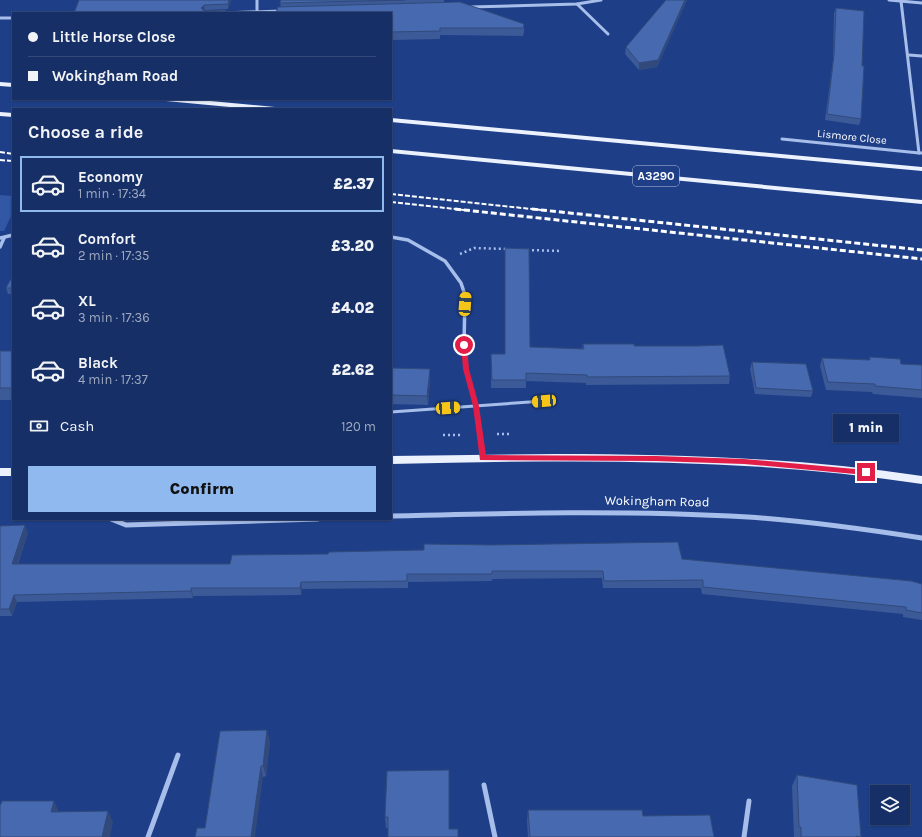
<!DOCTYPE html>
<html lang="en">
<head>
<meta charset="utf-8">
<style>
  :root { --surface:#162f66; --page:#233b6f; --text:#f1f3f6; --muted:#9ea9bf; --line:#354a7a; --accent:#90b9f0 }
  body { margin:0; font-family:Karla,sans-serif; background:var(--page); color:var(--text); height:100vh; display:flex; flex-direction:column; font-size:15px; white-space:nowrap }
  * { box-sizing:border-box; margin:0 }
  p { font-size:13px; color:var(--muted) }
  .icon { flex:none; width:22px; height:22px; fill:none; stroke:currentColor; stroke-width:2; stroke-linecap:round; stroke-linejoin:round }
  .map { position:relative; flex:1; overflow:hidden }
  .sheet { position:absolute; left:12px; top:108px; width:380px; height:412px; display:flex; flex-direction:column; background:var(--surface); border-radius:0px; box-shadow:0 1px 3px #0004,0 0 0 1px var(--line) }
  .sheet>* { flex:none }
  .hud { position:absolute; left:12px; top:12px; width:380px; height:88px; border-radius:0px; box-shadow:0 1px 3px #0004,0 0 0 1px var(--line); display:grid; align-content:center; height:88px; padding:0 16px; background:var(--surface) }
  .buttons { position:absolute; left:870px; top:785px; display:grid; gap:8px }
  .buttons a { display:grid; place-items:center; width:40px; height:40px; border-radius:0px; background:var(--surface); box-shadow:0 1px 3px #0004,0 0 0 1px var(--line); font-size:20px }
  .end { position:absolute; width:18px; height:18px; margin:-9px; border:5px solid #e11d48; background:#fff; box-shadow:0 0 0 2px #fff }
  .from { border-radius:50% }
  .bubble { position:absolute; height:28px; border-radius:0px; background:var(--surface); box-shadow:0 1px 3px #0004,0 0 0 1px var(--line); font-size:13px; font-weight:800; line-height:28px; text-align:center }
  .car { position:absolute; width:12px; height:24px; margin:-12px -6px; border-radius:5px; box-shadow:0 0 3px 1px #0007; background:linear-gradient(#f5c518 24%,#345 0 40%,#f5c518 0 76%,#345 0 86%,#f5c518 0) }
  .hud b { display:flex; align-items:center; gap:14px; height:38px; font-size:15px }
  .hud b+b { border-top:1px solid var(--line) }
  .hud i { width:10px; height:10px; background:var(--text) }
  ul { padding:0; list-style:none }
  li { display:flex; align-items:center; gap:12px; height:56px; margin:0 8px 6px; padding:0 8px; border:2px solid transparent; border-radius:0px }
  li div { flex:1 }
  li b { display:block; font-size:15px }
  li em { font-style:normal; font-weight:800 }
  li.active { border-color:var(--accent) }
  li>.icon { width:36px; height:36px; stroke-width:1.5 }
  h2 { padding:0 16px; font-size:18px; line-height:48px }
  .pay { display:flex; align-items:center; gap:10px; height:44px; padding:0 16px; font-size:15px }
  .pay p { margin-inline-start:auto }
  .action { display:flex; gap:8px; margin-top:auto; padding:8px 16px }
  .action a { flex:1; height:46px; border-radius:0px; background:var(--accent); color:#111; font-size:16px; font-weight:800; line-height:46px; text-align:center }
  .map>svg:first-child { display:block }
</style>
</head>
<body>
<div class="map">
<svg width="922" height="837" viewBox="0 0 922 837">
  <rect width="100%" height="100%" fill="#1e3f88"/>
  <path fill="#3157a5" d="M0,195L13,196V212L4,231H0Z"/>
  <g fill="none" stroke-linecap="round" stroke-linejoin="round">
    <g stroke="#a7beeb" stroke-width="2.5" stroke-dasharray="2 3" stroke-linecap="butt">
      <path d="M527,250L562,251"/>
      <path d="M460,254L474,248L508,249"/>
      <path d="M497,434H512"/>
      <path d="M443,435H462"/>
    </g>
    <path stroke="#a7beeb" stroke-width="3" d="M391,412L544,401"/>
    <g stroke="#a7beeb" stroke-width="3">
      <path d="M257,0V12"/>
      <path d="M889,0L922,3"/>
      <path d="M901,1L919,153H922"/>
      <path d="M577,4L608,34"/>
      <path d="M470,7L577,4L601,0"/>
      <path d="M222,13L282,11"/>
      <path d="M0,18H13"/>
      <path d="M909,55L922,56"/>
      <path d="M782,139L919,153"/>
    </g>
    <g stroke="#a7beeb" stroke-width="3.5">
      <path d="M391,237L408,240L445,261L461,283L465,295L464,345L466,369L476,406L483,458"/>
      <path d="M0,238L13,235"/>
      <path d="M0,247L4,238"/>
    </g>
    <g stroke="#a7beeb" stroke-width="5">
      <path d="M391,516C510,513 629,510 748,517C806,521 864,529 922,538"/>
      <path d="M111,519L126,525L318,519"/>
      <path d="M484,785L495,837"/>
      <path d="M148,837L178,755"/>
      <path d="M744,837L749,801"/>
    </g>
    <g fill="#ecf1fe" fill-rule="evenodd">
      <path d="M0,82L13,83V87L0,86Z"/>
      <path d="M162,99H189L275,107L279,109H251L166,101Z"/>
      <path d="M0,112L13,113V117L0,116Z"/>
      <path d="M391,118L922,167V171L391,122Z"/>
      <path d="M391,149L922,200V204L391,153Z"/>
      <path d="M555,454C678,454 801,458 922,476V484C746,457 568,460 391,464V456Z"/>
      <rect x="0" y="468" width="13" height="8"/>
    </g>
    <g stroke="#fff" stroke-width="2" stroke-dasharray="5 2" stroke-linecap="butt">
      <path d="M0,152L13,154"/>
      <path d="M0,160L13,161"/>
      <path d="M391,194L541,210"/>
      <path d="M391,202L464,210"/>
    </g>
    <g stroke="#fff" stroke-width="3" stroke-dasharray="6 3" stroke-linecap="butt">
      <path d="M455,209L922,259"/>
      <path d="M532,209L922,250"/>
    </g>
  </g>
  <g fill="#3c5a97">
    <path d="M231,0L228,9L205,10L204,11L226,10V13H74Z"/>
    <path d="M281,0H444V3L524,24V32L523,36L440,35V39L391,40V13L281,7L280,3Z"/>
    <path d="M666,0H687L657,67L639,70L625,54L626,47Z"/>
    <path d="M836,8L862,66L861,119L859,125L825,120L833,60L834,13Z"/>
    <path d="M13,275V294H8L6,288Z"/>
    <path d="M583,344L634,346L730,376L729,384L586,385V383L526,381V388H491V354H505L530,347L582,349Z"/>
    <rect x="0" y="351" width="13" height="49"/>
    <path d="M870,357L901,364L922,365V398L873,394L872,392L826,390L820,366L822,358L869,360Z"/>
    <path d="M752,362L813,391L811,397L755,394L750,369Z"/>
    <path d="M391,368L430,369V379L428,405L391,404Z"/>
    <path d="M0,526L28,533L18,564H230L682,559L922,584V620L903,617V614L702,594L701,588H603L602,578L492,579V581L408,582V588L302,589L301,595L193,596V598L17,602L12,616H0Z"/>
    <path d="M270,741L266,776L263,777L205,828Z"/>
    <path d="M449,770L388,828H386L385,817Z"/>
    <path d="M797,775L861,837H794L792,786Z"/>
    <path d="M528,810L643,816L714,837H528L527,821Z"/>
  </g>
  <g fill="#314a7b">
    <path d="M229,0H231L228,9V4Z"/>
    <path d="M685,0H687L657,67L639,70V63Z"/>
    <path d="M204,5L205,10L202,13L201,8Z"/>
    <path d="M430,369V379L428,405L427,396Z"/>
    <path d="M25,525L28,533L15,571L12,564Z"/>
    <path d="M301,582L302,589L301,595L300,588Z"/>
    <path d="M191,588L193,596V598L191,591Z"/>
    <path d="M14,595L17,602L12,616L9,609Z"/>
    <path d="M267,730L270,741L266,776L263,766Z"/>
    <path d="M261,766L263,777L255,837H251Z"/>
    <path d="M54,801L59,812L56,823L51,812Z"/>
    <path d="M108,811L113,822L110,837H102Z"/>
  </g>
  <g fill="#4669b0" stroke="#314a7b">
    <path d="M79,0H229L228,4L204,5L201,8L204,11L226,10L225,13H74Z"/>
    <path d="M281,0H405L280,3Z"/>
    <path d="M666,0H685L658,60L639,63L626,47Z"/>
    <path d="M460,2L524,24L523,28H440V31L391,32V13H276L278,7Z"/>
    <path d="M836,8L864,11L862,66H864L861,119L827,114L834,55Z"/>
    <path d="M505,248L529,249L530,347L584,349L583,344H634V346H698L723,345L730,376L587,377V375L526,373V380H492L491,354H505Z"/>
    <path d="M13,275V288H6Z"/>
    <rect x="0" y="351" width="13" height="37"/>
    <path d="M870,357L900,359L901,364L922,365V390L875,386V384L828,382L822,358L870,360Z"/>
    <path d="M752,362L806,364L813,391L756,388Z"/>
    <path d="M391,368L430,369L427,396L391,395Z"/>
    <path d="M25,525L12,564H230L232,555L328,554L329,552L424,550V544L490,545L678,542L682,559L911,581L922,584V613L906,610V607L703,587V580L604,581L603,571H492V574H407V581L301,582L300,588H191V591L14,595L9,609H0V526Z"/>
    <path d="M267,730L263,766H261L251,837H195L197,828H205L220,731Z"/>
    <path d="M449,770V829H458V837H388V817H385L387,771Z"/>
    <path d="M797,775L857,785L861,837L856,836L857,837H801V827H799Z"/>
    <path d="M2,801H54L51,812L108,811L102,837H0V806Z"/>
    <path d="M528,810H642L643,816L710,815L714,837H530Z"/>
  </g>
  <path fill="#e11d48" d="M464,343L467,345L469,369L479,406L486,455L656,456L744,459L866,470L869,472L866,475L744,464L656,461L480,460L473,406L463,369L461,345Z"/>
  <g text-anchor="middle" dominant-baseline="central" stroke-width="3" stroke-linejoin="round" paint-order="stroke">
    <g font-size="11" fill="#fff" stroke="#1e3f88">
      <text transform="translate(852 137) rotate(6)">Lismore Close</text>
    </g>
    <rect fill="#1e3f88" stroke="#bcc5db" stroke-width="1" x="633" y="166" width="46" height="20" rx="3"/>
    <g font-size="12" font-weight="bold" fill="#fff">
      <text x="656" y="176">A3290</text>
    </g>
    <g font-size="13" fill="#fff" stroke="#1e3f88">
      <text transform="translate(657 501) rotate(1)">Wokingham Road</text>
    </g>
  </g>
</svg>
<div class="buttons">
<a><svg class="icon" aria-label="layers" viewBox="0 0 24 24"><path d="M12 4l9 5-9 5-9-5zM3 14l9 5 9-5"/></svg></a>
</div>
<i class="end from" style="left:464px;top:345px"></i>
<i class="end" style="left:866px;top:472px"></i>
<div class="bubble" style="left:833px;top:414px;width:66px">1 min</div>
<i class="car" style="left:465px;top:304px;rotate:4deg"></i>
<i class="car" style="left:544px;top:401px;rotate:265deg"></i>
<i class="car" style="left:448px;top:408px;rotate:86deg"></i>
<div class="hud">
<b><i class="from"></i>Little Horse Close</b>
<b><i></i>Wokingham Road</b>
</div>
<section class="sheet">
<h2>Choose a ride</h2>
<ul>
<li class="active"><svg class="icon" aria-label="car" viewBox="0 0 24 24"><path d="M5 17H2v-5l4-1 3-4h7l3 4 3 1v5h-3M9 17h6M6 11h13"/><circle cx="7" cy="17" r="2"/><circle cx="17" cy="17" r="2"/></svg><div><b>Economy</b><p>1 min · 17:34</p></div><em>£2.37</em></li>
<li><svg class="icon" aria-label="car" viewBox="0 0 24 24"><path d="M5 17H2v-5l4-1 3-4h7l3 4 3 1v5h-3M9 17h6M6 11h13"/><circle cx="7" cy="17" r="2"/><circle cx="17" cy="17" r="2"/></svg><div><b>Comfort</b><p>2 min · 17:35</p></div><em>£3.20</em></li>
<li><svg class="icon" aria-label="car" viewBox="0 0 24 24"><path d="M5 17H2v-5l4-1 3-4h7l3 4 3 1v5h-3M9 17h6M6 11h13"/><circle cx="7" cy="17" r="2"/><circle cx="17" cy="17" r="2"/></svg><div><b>XL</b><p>3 min · 17:36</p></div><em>£4.02</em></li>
<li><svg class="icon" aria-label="car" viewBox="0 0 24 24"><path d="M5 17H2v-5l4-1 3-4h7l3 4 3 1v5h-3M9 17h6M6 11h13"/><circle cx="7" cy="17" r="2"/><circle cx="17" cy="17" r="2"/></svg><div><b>Black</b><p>4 min · 17:37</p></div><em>£2.62</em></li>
</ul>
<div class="pay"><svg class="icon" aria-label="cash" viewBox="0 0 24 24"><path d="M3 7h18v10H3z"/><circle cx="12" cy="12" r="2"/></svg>Cash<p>120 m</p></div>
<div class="action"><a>Confirm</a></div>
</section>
</div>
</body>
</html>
